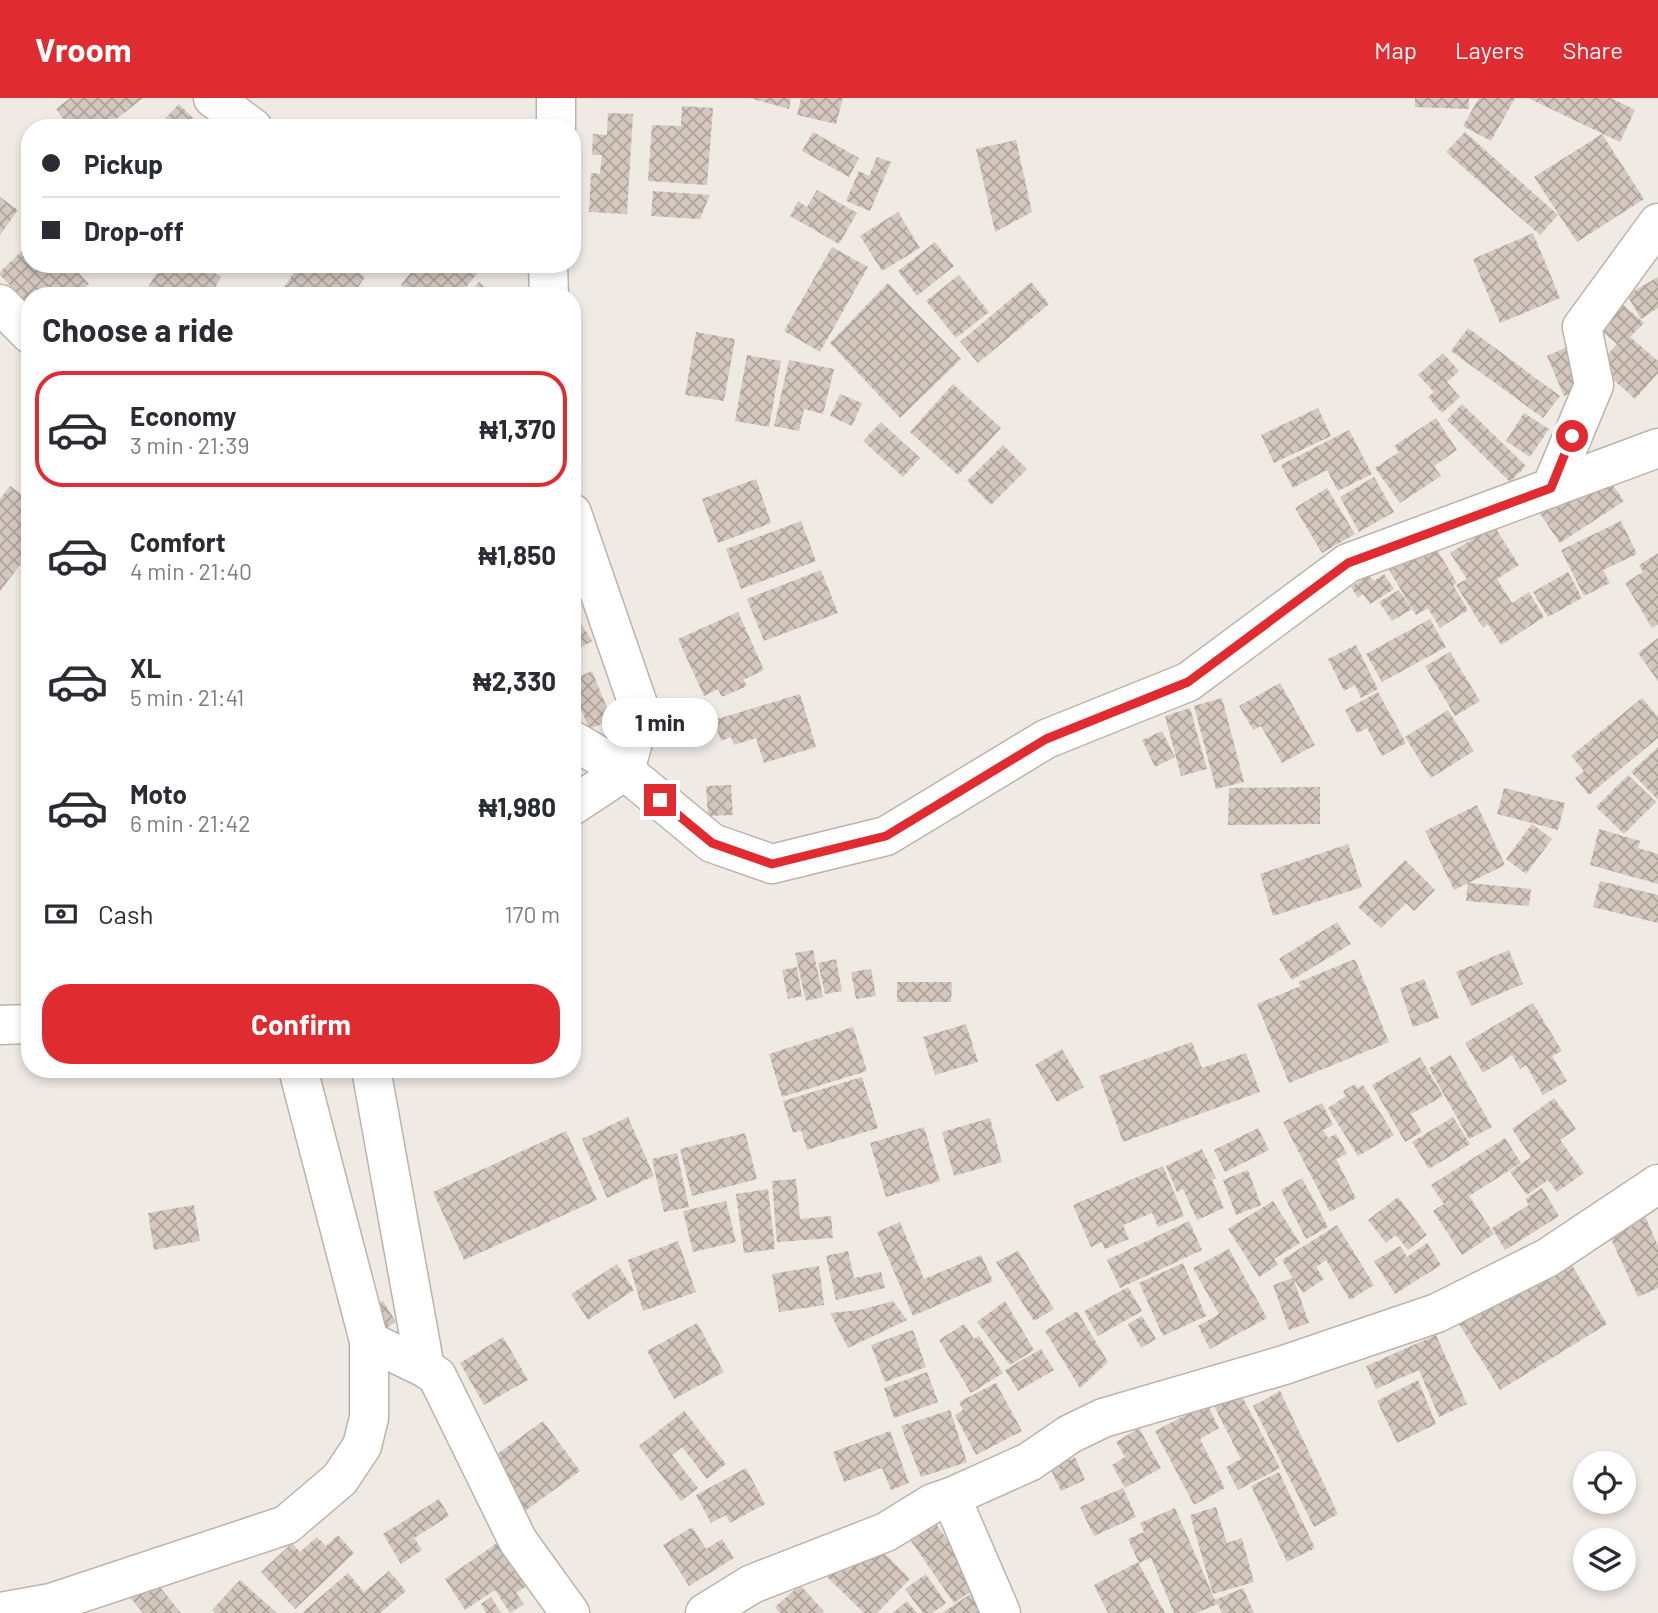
<!DOCTYPE html>
<html lang="en">
<head>
<meta charset="utf-8">
<style>
  :root { --surface:#fff; --page:#f7f7f7; --text:#2b2b33; --muted:#7c7c81; --line:#e1e1e2; --accent:#e02c31 }
  body { margin:0; font-family:Barlow,sans-serif; background:var(--page); color:var(--text); height:100vh; display:flex; flex-direction:column; font-size:26px; white-space:nowrap }
  * { box-sizing:border-box; margin:0 }
  p { font-size:23px; color:var(--muted) }
  .icon { flex:none; width:38px; height:38px; fill:none; stroke:currentColor; stroke-width:2; stroke-linecap:round; stroke-linejoin:round }
  .map { position:relative; flex:1; overflow:hidden }
  .sheet { position:absolute; left:21px; top:189px; width:560px; height:791px; display:flex; flex-direction:column; background:var(--surface); border-radius:28px; box-shadow:0 4px 10px #0003 }
  .sheet>* { flex:none }
  .hud { position:absolute; left:21px; top:21px; width:560px; height:154px; border-radius:28px; box-shadow:0 4px 10px #0003; display:grid; align-content:center; height:154px; padding:0 21px; background:var(--surface) }
  .fabs { position:absolute; left:1573px; top:1353px; display:grid; gap:14px }
  .fabs a { display:grid; place-items:center; width:63px; height:63px; border-radius:50%; background:var(--surface); box-shadow:0 4px 10px #0003; font-size:35px }
  .end { position:absolute; width:32px; height:32px; margin:-16px; border:9px solid #e02c31; background:#fff; box-shadow:0 0 0 4px #fff }
  .from { border-radius:50% }
  .bubble { position:absolute; height:49px; border-radius:24px; background:var(--surface); box-shadow:0 4px 10px #0003; font-size:23px; font-weight:700; line-height:49px; text-align:center }
  .hud b { display:flex; align-items:center; gap:24px; height:66px; font-size:26px }
  .hud b+b { border-top:2px solid var(--line) }
  .hud i { width:18px; height:18px; background:var(--text) }
  ul { padding:0; list-style:none }
  li { display:flex; align-items:center; gap:21px; height:116px; margin:0 14px 10px; padding:0 7px; border:4px solid transparent; border-radius:28px }
  li div { flex:1 }
  li b { display:block; font-size:26px }
  li em { font-style:normal; font-weight:700 }
  li.on { border-color:var(--accent) }
  li>.icon { width:63px; height:63px; stroke-width:1.5 }
  h2 { padding:0 21px; font-size:32px; line-height:84px }
  .pay { display:flex; align-items:center; gap:18px; height:77px; padding:0 21px; font-size:26px }
  .pay p { margin-inline-start:auto }
  .action { display:flex; gap:14px; margin-top:auto; padding:14px 21px }
  .action a { flex:1; height:80px; border-radius:28px; background:var(--accent); color:#fff; font-size:28px; font-weight:700; line-height:80px; text-align:center }
  header { display:flex; align-items:center; gap:42px; box-sizing:border-box; height:98px; padding:0 35px; background:var(--accent); color:#fff }
  header strong { font-size:33px }
  nav { display:flex; gap:38px; margin-inline-start:auto; font-size:24px }
  .map>svg:first-child { display:block }
</style>
</head>
<body>
<header>
<strong>Vroom</strong>
<nav><a>Map</a><a>Layers</a><a>Share</a></nav>
</header>
<div class="map">
<svg width="1658" height="1515" viewBox="0 0 1658 1515">
  <defs>
    <pattern id="building-cross-hatch" width="8" height="8" patternUnits="userSpaceOnUse" patternTransform="scale(1.75)"><rect width="8" height="8" fill="#d3c7be"/><path d="M0 0l8 8M0 8l8-8" fill="none" stroke="#ada39b"/></pattern>
  </defs>
  <rect width="100%" height="100%" fill="#f0eae5"/>
  <g fill="url(#building-cross-hatch)">
    <path d="M70,0H143L105,30H70L56,11Z"/>
    <path d="M750,0H791L789,11Z"/>
    <path d="M801,0H843L836,26L797,17Z"/>
    <path d="M1415,0H1469V11L1415,9Z"/>
    <path d="M1479,0H1515L1491,43L1463,28Z"/>
    <path d="M1528,0H1611L1635,12L1620,44Z"/>
    <path d="M179,6L203,30H156Z"/>
    <path d="M682,8L713,10L707,87L648,83L652,27L681,28Z"/>
    <path d="M608,15L633,16L627,116L589,114L591,75L600,76L602,57H592L593,36L607,37Z"/>
    <path d="M813,34L859,60L849,79L802,53Z"/>
    <path d="M1465,34L1558,117L1540,137L1446,54Z"/>
    <path d="M1602,36L1644,101L1577,144L1534,79Z"/>
    <path d="M1016,42L1032,114L995,134L976,51Z"/>
    <path d="M877,59L891,64L870,113L846,103L859,73L869,78Z"/>
    <path d="M817,92L857,115L839,146L790,118L798,103L807,109Z"/>
    <path d="M653,93L710,97L700,121L651,118Z"/>
    <path d="M0,99L18,112L0,137Z"/>
    <path d="M898,114L920,150L882,173L860,138Z"/>
    <path d="M1533,135L1560,200L1500,225L1473,161Z"/>
    <path d="M935,144L954,168L917,198L898,173Z"/>
    <path d="M30,145V166H70L89,186L76,198H30V208L0,177V174Z"/>
    <path d="M832,149L868,169L820,254L784,233Z"/>
    <path d="M162,166H199L221,179L211,198H143Z"/>
    <path d="M300,166H347L365,179L352,198H278Z"/>
    <path d="M417,166H454L456,168L458,166L484,167L459,198H414L401,187Z"/>
    <path d="M959,177L989,214L956,240L926,203Z"/>
    <path d="M1658,179V210L1641,221L1627,197Z"/>
    <path d="M479,184L494,198H466Z"/>
    <path d="M1031,184L1049,206L978,265L960,244Z"/>
    <path d="M888,185L961,261L900,320L830,245Z"/>
    <path d="M1620,204L1644,225L1630,239L1658,263V275L1635,301L1598,268L1617,246L1598,230Z"/>
    <path d="M1468,230L1560,298L1543,320L1451,253Z"/>
    <path d="M696,234L735,241L724,303L685,297Z"/>
    <path d="M1572,247L1589,286L1564,298L1547,258Z"/>
    <path d="M1443,255L1459,273L1447,284L1460,299L1442,315L1428,299L1434,294L1418,277Z"/>
    <path d="M747,257L781,263L769,329L735,323Z"/>
    <path d="M789,262L834,271L823,316L804,311L799,333L774,328Z"/>
    <path d="M953,286L1001,330L958,377L910,334Z"/>
    <path d="M840,296L862,305L852,328L830,318Z"/>
    <path d="M1462,306L1526,368L1510,384L1447,322Z"/>
    <path d="M1318,310L1331,338L1274,365L1261,337Z"/>
    <path d="M1524,315L1549,331L1530,359L1506,343Z"/>
    <path d="M1436,320L1457,352L1434,368L1441,378L1400,405L1375,370L1399,354L1394,348Z"/>
    <path d="M881,324L920,360L903,379L863,343Z"/>
    <path d="M1349,332L1372,376L1338,393L1327,372L1293,390L1281,367Z"/>
    <path d="M1003,347L1027,371L991,407L967,383Z"/>
    <path d="M1374,379L1394,414L1359,434L1340,399Z"/>
    <path d="M1607,379L1624,403L1560,445L1536,410Z"/>
    <path d="M756,381L771,425L718,445L702,401Z"/>
    <path d="M10,388L30,402V454L0,493V401Z"/>
    <path d="M1327,390L1355,436L1322,455L1295,410Z"/>
    <path d="M801,423L816,463L741,491L726,451Z"/>
    <path d="M1621,423L1637,456L1603,472L1610,485L1584,498L1561,452Z"/>
    <path d="M1494,428L1519,467L1497,481L1512,505L1529,494L1544,519L1501,547L1488,526L1483,530L1456,487L1467,481L1450,455Z"/>
    <path d="M1433,445L1457,485L1453,487L1468,512L1440,530L1428,510L1416,517L1389,472Z"/>
    <path d="M1658,455V526L1652,530L1625,485L1643,474L1639,467Z"/>
    <path d="M821,472L838,515L764,543L747,501Z"/>
    <path d="M1568,474L1582,500L1548,519L1533,494Z"/>
    <path d="M1384,476L1394,491L1370,506L1363,496L1358,500L1351,489L1369,477L1374,483Z"/>
    <path d="M1399,492L1412,511L1392,523L1379,504Z"/>
    <path d="M572,511L592,543L572,555Z"/>
    <path d="M738,514L764,572L743,582L747,588L722,599L718,591L704,598L678,541Z"/>
    <path d="M1430,521L1446,549L1382,584L1366,556Z"/>
    <path d="M1658,540V583L1638,555Z"/>
    <path d="M1356,547L1378,591L1361,600L1355,587L1344,593L1328,561Z"/>
    <path d="M1450,554L1480,603L1455,618L1425,568Z"/>
    <path d="M592,573L612,622L589,631L582,613L573,617L572,615V582Z"/>
    <path d="M1280,585L1315,647L1282,665L1261,628L1253,632L1239,608Z"/>
    <path d="M1378,594L1406,645L1382,658L1367,630L1357,635L1345,612Z"/>
    <path d="M800,596L816,649L764,665L756,640L734,647L731,639L721,643L714,622Z"/>
    <path d="M1222,600L1244,684L1216,691L1194,608Z"/>
    <path d="M1642,600L1658,619V640L1589,697L1575,680L1584,673L1571,658Z"/>
    <path d="M1190,610L1207,671L1181,678L1165,618Z"/>
    <path d="M1448,612L1474,653L1431,680L1405,639Z"/>
    <path d="M1162,633L1175,659L1155,669L1142,642Z"/>
    <path d="M1658,649V702L1631,674Z"/>
    <path d="M1628,677L1656,704L1624,736L1596,709Z"/>
    <path d="M731,687L733,717L708,718L706,688Z"/>
    <path d="M1320,689V726L1228,727L1229,690Z"/>
    <path d="M1504,690L1565,705L1558,732L1497,716Z"/>
    <path d="M1477,707L1505,767L1454,792L1425,733Z"/>
    <path d="M1532,726L1552,741L1526,776L1506,761Z"/>
    <path d="M1599,731L1640,743L1638,750L1658,756V786L1590,767Z"/>
    <path d="M1348,746L1362,789L1273,818L1260,776Z"/>
    <path d="M1405,762L1435,792L1414,813L1406,805L1381,830L1358,809Z"/>
    <path d="M1600,783L1658,797V825L1593,809Z"/>
    <path d="M1468,785L1531,791L1529,808L1466,803Z"/>
    <path d="M1337,824L1351,846L1292,882L1279,861Z"/>
    <path d="M813,852L823,899L806,903L795,855Z"/>
    <path d="M1509,852L1523,886L1471,908L1456,874Z"/>
    <path d="M836,861L842,893L825,896L818,865Z"/>
    <path d="M1355,861L1389,944L1289,985L1257,906L1301,888L1299,884Z"/>
    <path d="M797,869L802,898L788,901L782,872Z"/>
    <path d="M871,871L876,898L856,901L851,874Z"/>
    <path d="M1424,881L1439,920L1413,929L1400,890Z"/>
    <path d="M897,884H952L951,904H897Z"/>
    <path d="M1533,905L1562,953L1552,958L1567,983L1543,997L1526,967L1520,971L1512,957L1483,975L1465,945Z"/>
    <path d="M966,926L978,964L935,977L923,939Z"/>
    <path d="M853,929L867,973L782,999L769,956Z"/>
    <path d="M1192,944L1202,970L1246,955L1260,994L1123,1044L1099,978Z"/>
    <path d="M1062,951L1084,989L1057,1004L1035,967Z"/>
    <path d="M1451,957L1492,1029L1469,1041L1429,970Z"/>
    <path d="M1420,959L1443,998L1411,1016L1422,1034L1405,1044L1372,987Z"/>
    <path d="M862,979L878,1030L807,1052L801,1032L793,1035L783,1003Z"/>
    <path d="M1355,986L1357,990L1363,987L1394,1037L1358,1058L1328,1010L1346,998L1343,993Z"/>
    <path d="M1554,1000L1576,1031L1560,1042L1584,1075L1557,1094L1548,1082L1527,1097L1510,1074L1531,1059L1512,1031Z"/>
    <path d="M1322,1005L1333,1027L1323,1032L1328,1040L1336,1036L1347,1056L1336,1061L1356,1100L1330,1114L1283,1024Z"/>
    <path d="M628,1019L654,1078L607,1100L582,1041Z"/>
    <path d="M1453,1019L1470,1046L1429,1071L1412,1044Z"/>
    <path d="M990,1020L1002,1064L954,1078L942,1034Z"/>
    <path d="M924,1029L940,1083L886,1099L870,1045Z"/>
    <path d="M1258,1030L1269,1052L1225,1074L1214,1052Z"/>
    <path d="M566,1033L597,1102L464,1162L433,1094Z"/>
    <path d="M745,1035L757,1081L692,1098L680,1051Z"/>
    <path d="M1505,1040L1521,1065L1469,1098L1494,1136L1462,1157L1433,1113L1444,1106L1431,1087Z"/>
    <path d="M1202,1051L1216,1080L1212,1082L1224,1110L1197,1122L1183,1091L1177,1094L1166,1068Z"/>
    <path d="M677,1055L689,1109L664,1114L652,1061Z"/>
    <path d="M1163,1068L1184,1118L1158,1129L1152,1115L1123,1127L1129,1141L1105,1151L1102,1144L1091,1149L1073,1107Z"/>
    <path d="M1248,1072L1261,1107L1236,1117L1223,1082Z"/>
    <path d="M1302,1080L1328,1129L1306,1141L1281,1092Z"/>
    <path d="M796,1081L800,1121L831,1118L833,1140L777,1144L772,1083Z"/>
    <path d="M1542,1090L1559,1118L1505,1152L1492,1130L1529,1107L1525,1101Z"/>
    <path d="M768,1091L775,1151L744,1155L736,1096Z"/>
    <path d="M1398,1099L1427,1137L1408,1152L1396,1137L1386,1145L1368,1122Z"/>
    <path d="M726,1103L736,1144L693,1154L683,1113Z"/>
    <path d="M1273,1103L1300,1145L1274,1161L1278,1167L1259,1179L1228,1131Z"/>
    <path d="M194,1107L200,1143L154,1152L148,1115Z"/>
    <path d="M1641,1109L1658,1148V1190L1638,1199L1604,1126Z"/>
    <path d="M1189,1123L1202,1152L1120,1190L1107,1162Z"/>
    <path d="M900,1124L924,1181L981,1157L993,1183L913,1218L877,1134Z"/>
    <path d="M1337,1127L1374,1187L1350,1202L1326,1162L1316,1169L1324,1181L1303,1195L1293,1180L1309,1225L1289,1232L1273,1187L1293,1180L1282,1162Z"/>
    <path d="M678,1143L696,1194L643,1213L628,1162Z"/>
    <path d="M1427,1145L1441,1167L1395,1196L1374,1163L1400,1148L1407,1159Z"/>
    <path d="M1229,1151L1267,1220L1210,1251L1198,1228L1219,1216L1193,1170Z"/>
    <path d="M1563,1152L1607,1226L1500,1292L1454,1218Z"/>
    <path d="M848,1153L854,1180L881,1174L885,1190L836,1202L826,1158Z"/>
    <path d="M1018,1153L1054,1211L1034,1223L996,1164Z"/>
    <path d="M1183,1165L1206,1218L1163,1238L1139,1185Z"/>
    <path d="M617,1166L634,1192L588,1222L571,1196Z"/>
    <path d="M819,1168L824,1207L779,1214L772,1176Z"/>
    <path d="M1128,1189L1142,1213L1098,1238L1084,1213Z"/>
    <path d="M383,1203L396,1224L381,1233L368,1212Z"/>
    <path d="M893,1203L907,1222L848,1250L830,1215L860,1212Z"/>
    <path d="M1005,1203L1034,1252L1010,1267L977,1224Z"/>
    <path d="M1077,1213L1108,1264L1080,1290L1045,1233Z"/>
    <path d="M1142,1218L1156,1241L1141,1250L1128,1226Z"/>
    <path d="M697,1225L724,1274L674,1301L647,1253Z"/>
    <path d="M964,1226L974,1241L979,1238L1003,1275L971,1295L939,1242Z"/>
    <path d="M913,1232L926,1269L885,1284L871,1247Z"/>
    <path d="M1436,1237L1467,1306L1439,1319L1419,1272L1376,1291L1366,1268Z"/>
    <path d="M503,1239L528,1282L484,1307L460,1265Z"/>
    <path d="M1041,1251L1054,1272L1018,1293L1005,1272Z"/>
    <path d="M927,1274L938,1304L894,1320L884,1290Z"/>
    <path d="M1418,1282L1436,1326L1397,1345L1377,1303Z"/>
    <path d="M996,1285L1022,1333L976,1357L955,1317L963,1312L959,1304Z"/>
    <path d="M1237,1289L1280,1370L1238,1392L1226,1369L1241,1361L1211,1302Z"/>
    <path d="M1280,1293L1338,1416L1314,1429L1253,1308Z"/>
    <path d="M1207,1306L1219,1330L1200,1341L1225,1390L1194,1407L1155,1333Z"/>
    <path d="M950,1312L967,1364L921,1379L901,1328Z"/>
    <path d="M684,1313L726,1366L707,1381L682,1349L672,1357L698,1390L681,1403L639,1348Z"/>
    <path d="M543,1323L580,1373L525,1413L489,1362Z"/>
    <path d="M1139,1330L1161,1370L1125,1390L1112,1367L1125,1359L1116,1344Z"/>
    <path d="M890,1333L909,1385L891,1392L882,1370L844,1384L833,1354Z"/>
    <path d="M1075,1359L1085,1382L1061,1393L1050,1370Z"/>
    <path d="M746,1370L765,1406L730,1425L726,1417L711,1425L696,1397Z"/>
    <path d="M1279,1374L1315,1450L1287,1464L1251,1388Z"/>
    <path d="M1123,1390L1136,1419L1094,1438L1080,1409Z"/>
    <path d="M439,1401L449,1418L414,1440L422,1452L401,1466L383,1436Z"/>
    <path d="M1216,1409L1227,1445L1242,1440L1254,1484L1213,1496L1190,1417Z"/>
    <path d="M1175,1410L1215,1502L1243,1490L1254,1515H1222L1218,1506L1196,1515H1174L1151,1460L1139,1465L1128,1441L1144,1434L1140,1425Z"/>
    <path d="M936,1426L980,1487L954,1505L911,1443Z"/>
    <path d="M692,1429L706,1451L722,1441L734,1460L689,1488L663,1447Z"/>
    <path d="M338,1437L354,1455L295,1511L261,1474L292,1445L300,1454L317,1439L326,1448Z"/>
    <path d="M500,1443L530,1486L516,1495L524,1506L510,1515L495,1492L465,1512L445,1481Z"/>
    <path d="M875,1446L910,1481L877,1515H864L827,1479L842,1463L850,1471Z"/>
    <path d="M1138,1464L1165,1515H1108L1094,1487Z"/>
    <path d="M389,1473L406,1493L380,1515H302L348,1475L364,1494Z"/>
    <path d="M926,1476L946,1505L932,1515H923L905,1491Z"/>
    <path d="M150,1477L181,1515H143L127,1496Z"/>
    <path d="M240,1482L277,1515H215L212,1512Z"/>
    <path d="M800,1487L824,1513L822,1515H780L775,1509Z"/>
    <path d="M975,1493L989,1515H942Z"/>
    <path d="M491,1499L501,1515H486L481,1506Z"/>
    <path d="M907,1503L917,1515H893Z"/>
  </g>
  <g fill="none" stroke-linecap="round" stroke-linejoin="round">
    <defs>
      <g id="minor">
        <path d="M213,0L253,30"/>
        <path d="M556,30V0"/>
        <path d="M548,166L549,198"/>
        <path d="M0,206L30,236"/>
        <path d="M1551,390L1594,287L1582,229L1658,125"/>
        <path d="M572,415L641,615L625,673L572,708"/>
        <path d="M572,642L625,673L712,745L772,766L886,738L1046,641L1188,584L1348,465L1658,350"/>
        <path d="M0,927L30,926"/>
        <path d="M371,971L425,1270"/>
        <path d="M369,1243L425,1270L437,1278L518,1443L570,1515"/>
        <path d="M951,1399L1001,1515"/>
        <path d="M0,1514L51,1505L286,1427L340,1381L362,1348L369,1320V1243L298,971"/>
        <path d="M705,1515L752,1486L886,1434L933,1405L951,1399L1029,1364L1070,1336L1103,1320L1284,1267L1437,1215L1547,1160L1658,1086"/>
      </g>
    </defs>
    <use href="#minor" stroke="#bdb3ab" stroke-width="41"/>
    <use href="#minor" stroke="#fff" stroke-width="38"/>
  </g>
  <g fill="none" stroke-linecap="round" stroke-linejoin="round">
    <path stroke="#e02c31" stroke-width="9" d="M660,702L712,745L772,766L886,738L1046,641L1188,584L1348,465L1551,390L1572,338"/>
  </g>
</svg>
<div class="fabs">
<a><svg class="icon" aria-label="locate" viewBox="0 0 24 24"><circle cx="12" cy="12" r="6"/><path d="M12 2v4M12 18v4M2 12h4M18 12h4"/></svg></a>
<a><svg class="icon" aria-label="layers" viewBox="0 0 24 24"><path d="M12 4l9 5-9 5-9-5zM3 14l9 5 9-5"/></svg></a>
</div>
<i class="end from" style="left:1572px;top:338px"></i>
<i class="end" style="left:660px;top:702px"></i>
<div class="bubble" style="left:602px;top:600px;width:116px">1 min</div>
<div class="hud">
<b><i class="from"></i>Pickup</b>
<b><i></i>Drop-off</b>
</div>
<section class="sheet">
<h2>Choose a ride</h2>
<ul>
<li class="on"><svg class="icon" aria-label="car" viewBox="0 0 24 24"><path d="M5 17H2v-5l4-1 3-4h7l3 4 3 1v5h-3M9 17h6M6 11h13"/><circle cx="7" cy="17" r="2"/><circle cx="17" cy="17" r="2"/></svg><div><b>Economy</b><p>3 min · 21:39</p></div><em>₦1,370</em></li>
<li><svg class="icon" aria-label="car" viewBox="0 0 24 24"><path d="M5 17H2v-5l4-1 3-4h7l3 4 3 1v5h-3M9 17h6M6 11h13"/><circle cx="7" cy="17" r="2"/><circle cx="17" cy="17" r="2"/></svg><div><b>Comfort</b><p>4 min · 21:40</p></div><em>₦1,850</em></li>
<li><svg class="icon" aria-label="car" viewBox="0 0 24 24"><path d="M5 17H2v-5l4-1 3-4h7l3 4 3 1v5h-3M9 17h6M6 11h13"/><circle cx="7" cy="17" r="2"/><circle cx="17" cy="17" r="2"/></svg><div><b>XL</b><p>5 min · 21:41</p></div><em>₦2,330</em></li>
<li><svg class="icon" aria-label="car" viewBox="0 0 24 24"><path d="M5 17H2v-5l4-1 3-4h7l3 4 3 1v5h-3M9 17h6M6 11h13"/><circle cx="7" cy="17" r="2"/><circle cx="17" cy="17" r="2"/></svg><div><b>Moto</b><p>6 min · 21:42</p></div><em>₦1,980</em></li>
</ul>
<div class="pay"><svg class="icon" aria-label="cash" viewBox="0 0 24 24"><path d="M3 7h18v10H3z"/><circle cx="12" cy="12" r="2"/></svg>Cash<p>170 m</p></div>
<div class="action"><a>Confirm</a></div>
</section>
</div>
</body>
</html>
